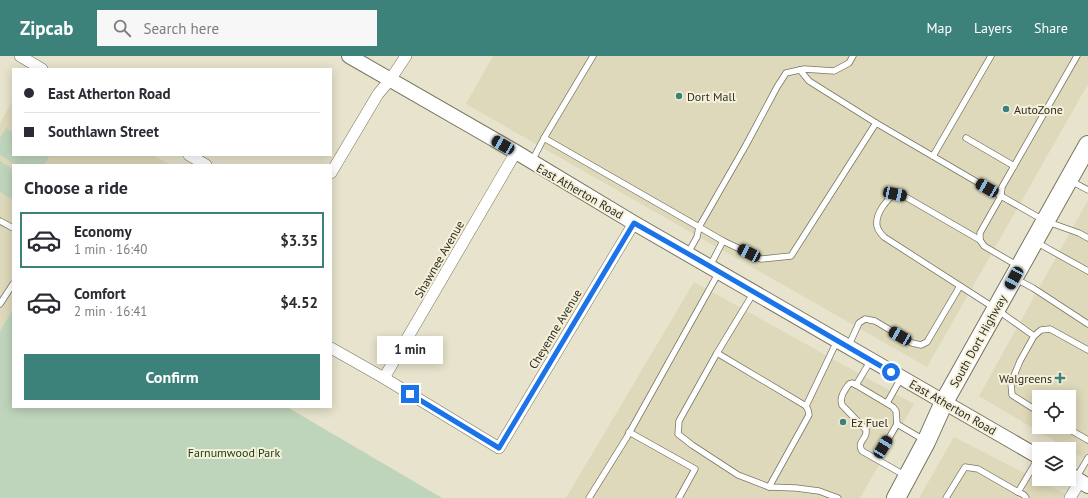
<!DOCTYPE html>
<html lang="en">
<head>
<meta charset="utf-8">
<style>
  :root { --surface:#fff; --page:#f7f7f7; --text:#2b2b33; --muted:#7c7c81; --line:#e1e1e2; --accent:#3c827a }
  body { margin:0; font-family:"PT Sans",sans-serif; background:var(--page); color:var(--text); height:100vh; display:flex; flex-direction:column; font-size:15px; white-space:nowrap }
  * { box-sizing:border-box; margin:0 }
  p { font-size:13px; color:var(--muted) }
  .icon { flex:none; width:22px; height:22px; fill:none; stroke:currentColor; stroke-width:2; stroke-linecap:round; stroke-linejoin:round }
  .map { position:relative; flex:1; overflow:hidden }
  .side { position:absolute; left:12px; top:108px; width:320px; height:244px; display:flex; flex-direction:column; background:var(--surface); border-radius:0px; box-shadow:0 2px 10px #0003 }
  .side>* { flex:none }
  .banner { position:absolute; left:12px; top:12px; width:320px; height:88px; border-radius:0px; box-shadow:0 2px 10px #0003; display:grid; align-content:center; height:88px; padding:0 12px; background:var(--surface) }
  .controls { position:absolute; left:1032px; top:334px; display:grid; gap:8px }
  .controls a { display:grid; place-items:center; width:44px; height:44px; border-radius:0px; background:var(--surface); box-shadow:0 2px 10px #0003; font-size:20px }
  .end { position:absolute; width:18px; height:18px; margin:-9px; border:5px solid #1a73e8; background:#fff; box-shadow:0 0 0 2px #fff }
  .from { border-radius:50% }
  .bubble { position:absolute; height:28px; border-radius:0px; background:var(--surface); box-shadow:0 2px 10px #0003; font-size:13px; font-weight:700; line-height:28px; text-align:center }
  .car { position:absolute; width:12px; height:24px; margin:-12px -6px; border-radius:5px; box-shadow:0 0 3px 1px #0007; background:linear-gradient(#222 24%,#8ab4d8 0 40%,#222 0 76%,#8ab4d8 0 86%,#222 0) }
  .banner b { display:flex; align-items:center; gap:14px; height:38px; font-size:15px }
  .banner b+b { border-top:1px solid var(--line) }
  .banner i { width:10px; height:10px; background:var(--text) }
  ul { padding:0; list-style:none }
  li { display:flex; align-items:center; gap:12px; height:56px; margin:0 8px 6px; padding:0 4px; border:2px solid transparent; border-radius:0px }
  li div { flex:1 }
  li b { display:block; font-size:15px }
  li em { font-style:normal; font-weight:700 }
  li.current { border-color:var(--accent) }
  li>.icon { width:36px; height:36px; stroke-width:1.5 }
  h2 { padding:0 12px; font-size:18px; line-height:48px }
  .primary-button { display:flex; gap:8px; margin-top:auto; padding:8px 12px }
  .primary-button a { flex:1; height:46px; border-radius:0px; background:var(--accent); color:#fff; font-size:16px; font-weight:700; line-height:46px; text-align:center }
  header { display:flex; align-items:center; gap:24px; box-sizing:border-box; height:56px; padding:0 20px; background:var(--accent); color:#fff }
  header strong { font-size:19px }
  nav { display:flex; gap:22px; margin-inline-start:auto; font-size:14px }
  .search { width:280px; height:36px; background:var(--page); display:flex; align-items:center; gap:10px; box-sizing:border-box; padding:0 14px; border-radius:0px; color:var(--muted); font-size:15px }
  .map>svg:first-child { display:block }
</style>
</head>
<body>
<header>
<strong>Zipcab</strong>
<div class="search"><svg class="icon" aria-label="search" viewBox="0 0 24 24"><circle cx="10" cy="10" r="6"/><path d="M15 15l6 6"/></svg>Search here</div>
<nav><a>Map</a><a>Layers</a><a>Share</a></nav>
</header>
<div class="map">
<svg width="1088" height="442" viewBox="0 0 1088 442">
  <rect width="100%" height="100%" fill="#e7e3cc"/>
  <g fill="#ded9ba" fill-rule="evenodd">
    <path d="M493,0H1088V28L927,311L466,48Z"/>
    <path d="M13,44V99H153L170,109H13V253L0,275V67Z"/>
    <path d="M1088,144V405L979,340ZM1039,341H1069V371H1039Z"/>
    <path d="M694,226L914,348L860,442H566Z"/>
    <path d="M954,381L1073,442H919Z"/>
  </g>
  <g fill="#bfd5bb">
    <path d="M6,72L13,76V99H50L44,109H16L0,99V82Z"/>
    <path d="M0,105L13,113V144L0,136Z"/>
    <path d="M13,253V351H287L442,442H0V275Z"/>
  </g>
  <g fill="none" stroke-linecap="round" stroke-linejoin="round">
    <defs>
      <g id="service">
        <path d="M593,0L544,82L699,171L723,185L710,210"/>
        <path d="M1077,0L1002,131L1001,140L1045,165L1079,177L1088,182"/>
        <path d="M800,14L809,25L876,67L1001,140L980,177V184L984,190L1018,210"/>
        <path d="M966,82L1014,110"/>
        <path d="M933,100L991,0"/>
        <path d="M532,105L544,82"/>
        <path d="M1071,125L1088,134"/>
        <path d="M0,165L13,172"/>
        <path d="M980,184L904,140L895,138C886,144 875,158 877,170C878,174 881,178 884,181L996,253L1034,280L1020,305L1011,327L1012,339L1039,356"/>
        <path d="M723,185L761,203L791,200L876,67"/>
        <path d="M1036,186L1088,215"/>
        <path d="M688,197L697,181L699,171L746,89L777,31L786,17L804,13L834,15L849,7L853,0"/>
        <path d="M1016,223L1033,232L1088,268"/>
        <path d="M754,236L717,297L679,365L678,378L692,389L738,419L769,431L796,432L819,435L838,442"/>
        <path d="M0,248L13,228"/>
        <path d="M1034,280L1041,274L1050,273L1088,294"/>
        <path d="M848,291L859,267L865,263L875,265L912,287L921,289L927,286L960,230"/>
        <path d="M717,297L806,350L808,354L809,359L769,431"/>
        <path d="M856,329L871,304"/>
        <path d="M887,347L901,322"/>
        <path d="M806,350L837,285"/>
        <path d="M897,368L924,384"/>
        <path d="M1065,371L1088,384"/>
        <path d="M629,376L695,413L679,442"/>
        <path d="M877,403L897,368L896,355L893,351L856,329L852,327L849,328C845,334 839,341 842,349L866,374C868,383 856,385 862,395L906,420"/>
        <path d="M1076,422L1088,402"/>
        <path d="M1018,436L1024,439L1026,442"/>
        <path d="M589,442L627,381L719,216"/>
        <path d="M946,442L965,411L978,413L1018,436L1039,401"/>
      </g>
      <g id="minor">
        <path d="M20,0L42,13"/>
        <path d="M189,99L206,109"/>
        <path d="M331,117L378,38L390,24L406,0"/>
        <path d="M331,292L384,322L499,392L634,167"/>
        <path d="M384,322L516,96"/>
        <path d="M1070,442L1080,425"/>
      </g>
      <g id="tertiary">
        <path d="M349,0L516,96L634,167L1039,401"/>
        <path d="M1069,418L1088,430"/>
      </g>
      <path id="primary" d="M896,442L926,386L944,346L1088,89"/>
    </defs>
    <use href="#service" stroke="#787560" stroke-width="7"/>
    <use href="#minor" stroke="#787560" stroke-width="12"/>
    <use href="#tertiary" stroke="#787560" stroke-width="16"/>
    <use href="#primary" stroke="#787560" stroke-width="20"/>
    <use href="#service" stroke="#fff" stroke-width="5.5"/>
    <use href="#minor" stroke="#fff" stroke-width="11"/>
    <use href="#tertiary" stroke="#fff" stroke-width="14"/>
    <use href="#primary" stroke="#fff" stroke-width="18"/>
  </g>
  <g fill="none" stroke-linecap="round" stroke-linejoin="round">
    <path stroke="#1a73e8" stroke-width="5" d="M410,338L499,392L634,167L699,204L891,316"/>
  </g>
  <g fill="#3c827a" stroke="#f4f0d9" stroke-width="1.5">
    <circle cx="679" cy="40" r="4"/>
    <circle cx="1006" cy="53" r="4"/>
    <path d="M1058 316h4v4h4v4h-4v4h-4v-4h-4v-4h4z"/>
    <circle cx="843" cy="366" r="4"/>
  </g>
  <g text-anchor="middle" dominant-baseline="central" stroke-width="4" stroke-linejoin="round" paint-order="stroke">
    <g font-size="12" fill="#302e25" stroke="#f4f0d9" text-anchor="start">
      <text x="687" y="40">Dort Mall</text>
      <text x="1014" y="53">AutoZone</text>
      <text x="1052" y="322" text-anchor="end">Walgreens</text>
      <text x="851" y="366">Ez Fuel</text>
    </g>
    <g font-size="12" fill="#302e25" stroke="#f4f0d9">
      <text transform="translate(580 135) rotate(30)">East Atherton Road</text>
      <text transform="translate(439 203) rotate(-60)">Shawnee Avenue</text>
      <text transform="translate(555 273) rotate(-59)">Cheyenne Avenue</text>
      <text transform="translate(978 285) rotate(-61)">South Dort Highway</text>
      <text transform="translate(953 351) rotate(30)">East Atherton Road</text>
    </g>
    <g font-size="12" fill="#173911" stroke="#f4f0d9">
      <text x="234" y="396">Farnumwood Park</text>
    </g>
  </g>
</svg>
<div class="controls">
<a><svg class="icon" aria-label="locate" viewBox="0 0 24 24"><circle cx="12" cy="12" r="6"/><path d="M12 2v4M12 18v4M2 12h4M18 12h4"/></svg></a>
<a><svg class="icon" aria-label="layers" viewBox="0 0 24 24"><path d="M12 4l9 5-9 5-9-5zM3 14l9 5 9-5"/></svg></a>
</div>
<i class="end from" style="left:891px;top:316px"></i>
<i class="end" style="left:410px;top:338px"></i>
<div class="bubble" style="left:377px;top:280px;width:66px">1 min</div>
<i class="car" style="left:503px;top:89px;rotate:300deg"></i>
<i class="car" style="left:987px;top:132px;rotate:300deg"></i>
<i class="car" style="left:895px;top:138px;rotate:102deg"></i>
<i class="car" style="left:749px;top:197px;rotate:297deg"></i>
<i class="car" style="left:1014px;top:222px;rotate:209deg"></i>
<i class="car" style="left:900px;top:280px;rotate:300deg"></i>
<i class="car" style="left:883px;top:391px;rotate:31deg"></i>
<div class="banner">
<b><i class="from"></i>East Atherton Road</b>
<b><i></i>Southlawn Street</b>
</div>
<section class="side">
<h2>Choose a ride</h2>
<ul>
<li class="current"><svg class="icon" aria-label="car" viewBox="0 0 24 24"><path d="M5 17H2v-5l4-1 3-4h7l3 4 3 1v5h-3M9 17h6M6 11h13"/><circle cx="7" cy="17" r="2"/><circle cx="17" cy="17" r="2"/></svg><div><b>Economy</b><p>1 min · 16:40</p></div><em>$3.35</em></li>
<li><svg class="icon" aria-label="car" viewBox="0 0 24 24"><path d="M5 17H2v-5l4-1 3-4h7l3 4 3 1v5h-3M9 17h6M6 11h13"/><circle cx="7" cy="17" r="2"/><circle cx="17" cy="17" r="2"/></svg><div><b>Comfort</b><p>2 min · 16:41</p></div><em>$4.52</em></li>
</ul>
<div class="primary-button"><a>Confirm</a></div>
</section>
</div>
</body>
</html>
